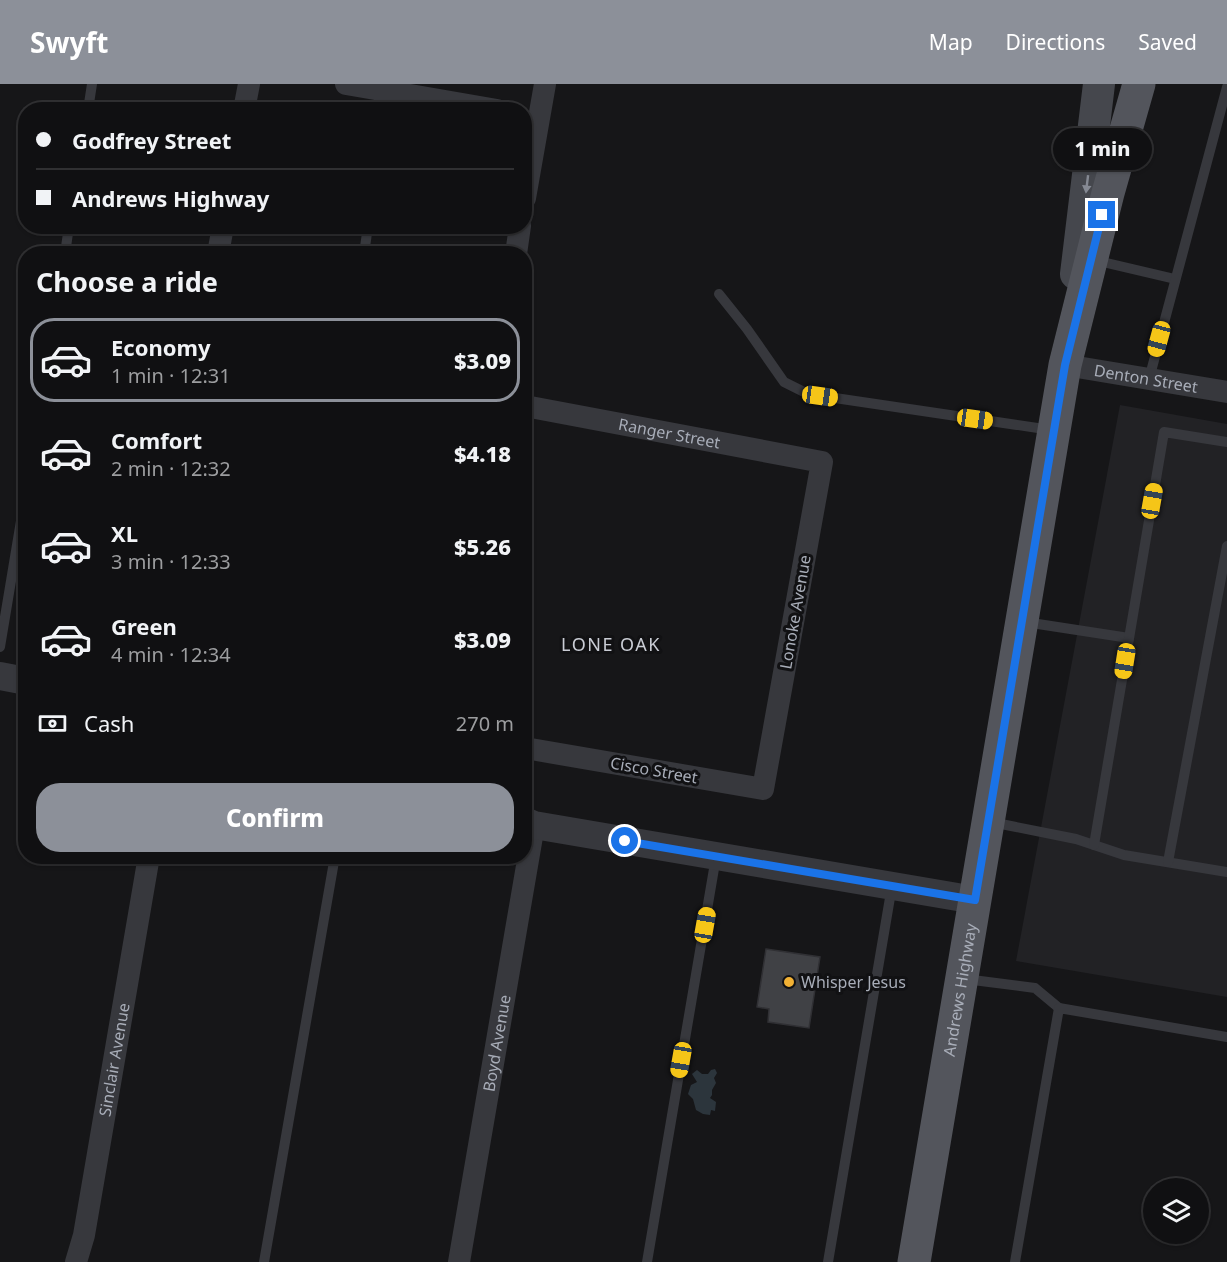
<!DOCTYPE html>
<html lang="en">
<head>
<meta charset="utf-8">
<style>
  :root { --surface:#101012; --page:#19191b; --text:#f1f3f6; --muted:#9c9d9f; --line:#303032; --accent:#8c9099 }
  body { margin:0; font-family:"Noto Sans",sans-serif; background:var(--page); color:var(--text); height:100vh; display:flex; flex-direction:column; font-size:22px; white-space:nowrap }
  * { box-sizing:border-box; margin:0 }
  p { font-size:20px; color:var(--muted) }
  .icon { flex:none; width:33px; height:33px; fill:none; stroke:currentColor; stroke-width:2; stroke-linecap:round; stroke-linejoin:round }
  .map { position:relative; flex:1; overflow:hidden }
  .drawer { position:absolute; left:18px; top:162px; width:514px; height:618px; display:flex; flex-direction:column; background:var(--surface); border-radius:24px; box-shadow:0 2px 4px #0004,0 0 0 2px var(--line) }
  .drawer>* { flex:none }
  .top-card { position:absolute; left:18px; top:18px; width:514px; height:132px; border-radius:24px; box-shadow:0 2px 4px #0004,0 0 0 2px var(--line); display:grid; align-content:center; height:132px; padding:0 18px; background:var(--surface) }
  .tools { position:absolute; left:1143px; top:1094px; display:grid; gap:12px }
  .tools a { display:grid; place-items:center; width:66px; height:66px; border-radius:50%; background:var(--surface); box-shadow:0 2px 4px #0004,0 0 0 2px var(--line); font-size:30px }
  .end { position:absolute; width:27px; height:27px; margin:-14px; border:8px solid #1a73e8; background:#fff; box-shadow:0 0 0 3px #fff }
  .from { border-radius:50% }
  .bubble { position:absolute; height:42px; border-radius:21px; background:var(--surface); box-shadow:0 2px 4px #0004,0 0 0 2px var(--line); font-size:20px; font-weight:800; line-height:42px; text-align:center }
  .car { position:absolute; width:18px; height:36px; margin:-18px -9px; border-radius:8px; box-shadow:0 0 4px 2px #0007; background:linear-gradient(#f5c518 24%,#345 0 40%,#f5c518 0 76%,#345 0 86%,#f5c518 0) }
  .top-card b { display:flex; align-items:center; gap:21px; height:57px; font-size:22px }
  .top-card b+b { border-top:2px solid var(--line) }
  .top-card i { width:15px; height:15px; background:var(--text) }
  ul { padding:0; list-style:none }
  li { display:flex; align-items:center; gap:18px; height:84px; margin:0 12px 9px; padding:0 6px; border:3px solid transparent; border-radius:24px }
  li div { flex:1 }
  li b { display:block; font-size:22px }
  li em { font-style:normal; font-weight:800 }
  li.selected { border-color:var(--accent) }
  li>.icon { width:54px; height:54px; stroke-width:1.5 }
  h2 { padding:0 18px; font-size:27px; line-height:72px }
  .pay { display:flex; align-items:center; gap:15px; height:66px; padding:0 18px; font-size:22px }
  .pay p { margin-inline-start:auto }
  .cta { display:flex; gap:12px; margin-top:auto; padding:12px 18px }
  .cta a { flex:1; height:69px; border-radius:24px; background:var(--accent); color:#fff; font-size:24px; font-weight:800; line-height:69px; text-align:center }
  header { display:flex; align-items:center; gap:36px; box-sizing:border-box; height:84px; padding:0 30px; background:var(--accent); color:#fff }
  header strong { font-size:28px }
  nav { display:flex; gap:33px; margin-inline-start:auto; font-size:21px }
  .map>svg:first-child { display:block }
</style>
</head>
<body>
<header>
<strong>Swyft</strong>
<nav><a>Map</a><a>Directions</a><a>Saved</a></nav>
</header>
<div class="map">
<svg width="1227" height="1178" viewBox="0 0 1227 1178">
  <rect width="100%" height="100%" fill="#161618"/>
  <path fill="#222225" d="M1120,321L1227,340V913L1016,877Z"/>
  <path fill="#2c353c" d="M715,985L717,989L714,994L716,999L712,1006V1011L710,1014L716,1018L715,1027L711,1026L710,1031L703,1030L696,1026L693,1015L688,1010L691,1001L697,998L692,990L697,986L702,990H708L711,986Z"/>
  <path fill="#404145" stroke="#303034" stroke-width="1.5" d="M766,865L820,873L809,944L768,938L769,925L757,923Z"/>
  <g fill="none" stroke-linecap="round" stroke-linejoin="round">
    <g stroke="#37383d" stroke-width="10">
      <path d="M88,26L92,0"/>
      <path d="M387,26L390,7"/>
      <path d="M65,170L69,142"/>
      <path d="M364,170L368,142"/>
      <path d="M1094,176L1175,195"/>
      <path d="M719,210L747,245L784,298L808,310L1051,346"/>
      <path d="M1149,295L1227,3"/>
      <path d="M1025,538L1129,554"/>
      <path d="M0,563L26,407"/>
      <path d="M991,738L1076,755L1124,771L1227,788"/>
      <path d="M1094,761L1164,348L1227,358"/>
      <path d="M1168,778L1227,462"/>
      <path d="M965,895L1035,904L1059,924"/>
      <path d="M264,1178L335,772"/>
      <path d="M647,1178L716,773"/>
      <path d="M828,1178L892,802"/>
      <path d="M1015,1178L1059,924L1227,953"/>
    </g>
    <g stroke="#37383d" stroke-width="22">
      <path d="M346,0L497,26"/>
      <path d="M244,26L249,0"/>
      <path d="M525,114L545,0"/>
      <path d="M218,170L223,142"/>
      <path d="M516,170L520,142"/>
      <path id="s1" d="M1065,281L1227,308"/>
      <path id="s2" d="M525,322L822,378L763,705L525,664"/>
      <path id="s3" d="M76,1178L84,1151L149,772"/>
      <path id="s4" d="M459,1178L534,741"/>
    </g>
    <g stroke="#37383d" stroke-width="28">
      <path d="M0,592L26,597"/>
      <path d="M525,737L534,741L975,816"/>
    </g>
    <path stroke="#45474d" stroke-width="32" d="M1076,190L1099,0"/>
    <path stroke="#53555c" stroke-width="33" id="s5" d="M914,1178L1065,281L1108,109L1139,0"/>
  </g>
  <defs><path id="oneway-solid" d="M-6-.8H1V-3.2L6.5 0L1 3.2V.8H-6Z" transform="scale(1.5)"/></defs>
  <use fill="#858993" href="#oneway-solid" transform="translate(1087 100) rotate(97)"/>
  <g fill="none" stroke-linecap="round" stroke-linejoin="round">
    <path stroke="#1a73e8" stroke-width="8" d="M625,757L975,816L1065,281L1102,131"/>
  </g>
  <circle fill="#f2b134" stroke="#111113" stroke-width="2" cx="789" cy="898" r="6"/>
  <g text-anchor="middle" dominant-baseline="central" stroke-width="6" stroke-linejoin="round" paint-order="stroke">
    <g font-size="16" fill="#a8adb8" stroke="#111113">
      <text stroke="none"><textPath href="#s1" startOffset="82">Denton Street</textPath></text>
      <text stroke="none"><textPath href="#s2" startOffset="147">Ranger Street</textPath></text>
      <text transform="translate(795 528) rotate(-80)">Lonoke Avenue</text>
      <text transform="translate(654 686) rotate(10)">Cisco Street</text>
      <text stroke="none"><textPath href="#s5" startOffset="276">Andrews Highway</textPath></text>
      <text stroke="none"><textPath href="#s4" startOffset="222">Boyd Avenue</textPath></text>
      <text stroke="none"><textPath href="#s3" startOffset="206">Sinclair Avenue</textPath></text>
    </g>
    <g font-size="16" fill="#a8adb8" stroke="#111113" text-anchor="start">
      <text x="801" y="898">Whisper Jesus</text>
    </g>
    <g font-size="18" letter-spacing="1.5" fill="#c9ccd4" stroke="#111113">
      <text x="611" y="560">LONE OAK</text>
    </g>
  </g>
</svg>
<div class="tools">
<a><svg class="icon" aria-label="layers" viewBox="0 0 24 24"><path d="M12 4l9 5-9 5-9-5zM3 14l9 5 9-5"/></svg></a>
</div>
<i class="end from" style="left:625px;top:757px"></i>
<i class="end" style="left:1102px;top:131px"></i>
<div class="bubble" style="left:1053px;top:44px;width:99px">1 min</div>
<i class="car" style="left:1159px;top:255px;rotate:195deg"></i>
<i class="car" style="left:820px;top:312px;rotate:98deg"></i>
<i class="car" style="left:975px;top:335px;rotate:98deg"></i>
<i class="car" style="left:1152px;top:417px;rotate:10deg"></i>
<i class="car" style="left:1125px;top:577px;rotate:189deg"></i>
<i class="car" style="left:705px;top:841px;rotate:10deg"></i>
<i class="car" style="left:681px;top:976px;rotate:190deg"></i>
<div class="top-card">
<b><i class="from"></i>Godfrey Street</b>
<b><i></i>Andrews Highway</b>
</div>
<section class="drawer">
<h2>Choose a ride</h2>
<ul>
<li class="selected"><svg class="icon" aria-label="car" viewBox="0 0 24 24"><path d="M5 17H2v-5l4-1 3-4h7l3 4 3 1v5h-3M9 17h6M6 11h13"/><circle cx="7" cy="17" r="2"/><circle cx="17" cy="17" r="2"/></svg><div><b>Economy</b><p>1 min · 12:31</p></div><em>$3.09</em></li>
<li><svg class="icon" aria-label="car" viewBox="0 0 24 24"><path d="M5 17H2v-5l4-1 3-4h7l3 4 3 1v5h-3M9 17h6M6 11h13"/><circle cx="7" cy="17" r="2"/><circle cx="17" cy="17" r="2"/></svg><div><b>Comfort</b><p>2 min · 12:32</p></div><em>$4.18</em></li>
<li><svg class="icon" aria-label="car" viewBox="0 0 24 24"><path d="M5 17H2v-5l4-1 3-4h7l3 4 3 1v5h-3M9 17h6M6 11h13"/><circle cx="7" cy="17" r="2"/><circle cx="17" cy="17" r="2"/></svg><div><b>XL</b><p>3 min · 12:33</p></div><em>$5.26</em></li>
<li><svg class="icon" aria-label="car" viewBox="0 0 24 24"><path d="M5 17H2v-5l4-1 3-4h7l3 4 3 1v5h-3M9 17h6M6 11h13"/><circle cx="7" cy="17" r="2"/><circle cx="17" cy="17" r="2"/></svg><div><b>Green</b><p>4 min · 12:34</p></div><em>$3.09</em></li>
</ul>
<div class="pay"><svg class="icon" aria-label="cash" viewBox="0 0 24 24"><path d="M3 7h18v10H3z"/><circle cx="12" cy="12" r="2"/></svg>Cash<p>270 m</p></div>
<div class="cta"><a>Confirm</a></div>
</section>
</div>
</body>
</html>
